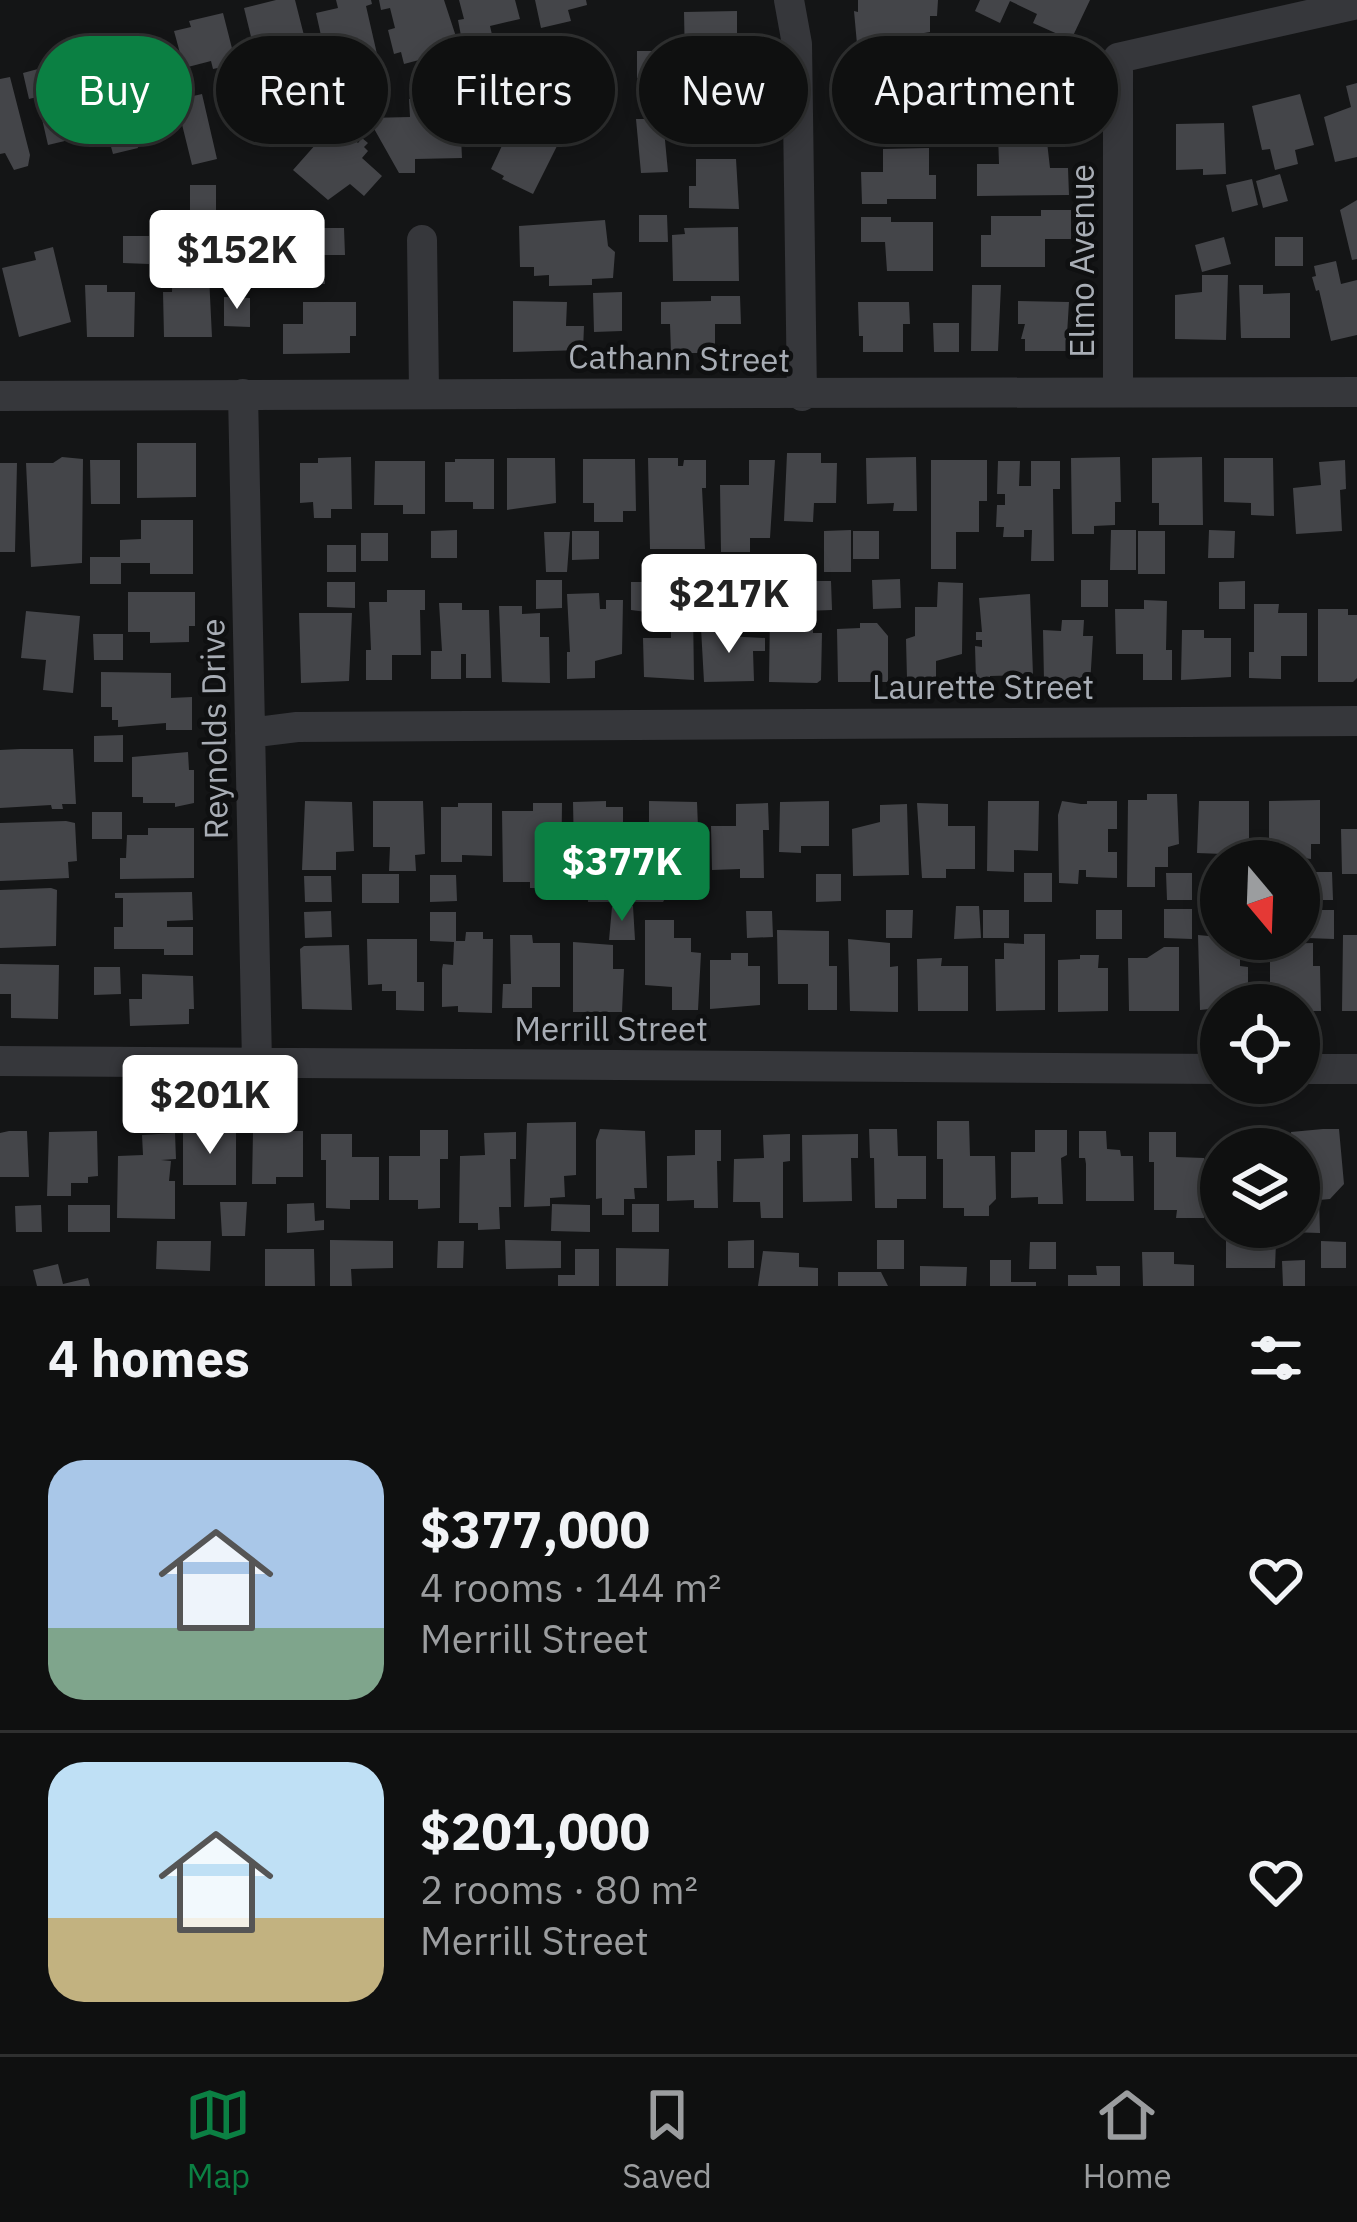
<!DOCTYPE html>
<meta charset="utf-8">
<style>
:root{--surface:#0f1010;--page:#1d1e1e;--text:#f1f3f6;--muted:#9b9d9f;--line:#2f3030;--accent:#0b8043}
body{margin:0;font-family:"IBM Plex Sans",sans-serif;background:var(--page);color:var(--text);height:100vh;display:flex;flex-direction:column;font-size:45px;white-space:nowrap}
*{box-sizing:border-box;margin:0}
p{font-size:39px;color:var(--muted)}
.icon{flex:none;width:66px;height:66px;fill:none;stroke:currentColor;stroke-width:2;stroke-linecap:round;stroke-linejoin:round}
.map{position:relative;height:1286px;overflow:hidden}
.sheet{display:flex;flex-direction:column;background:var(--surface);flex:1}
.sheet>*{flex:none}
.hud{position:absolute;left:36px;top:36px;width:1287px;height:108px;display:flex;gap:24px}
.needle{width:78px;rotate:161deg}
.fabs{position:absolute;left:1200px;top:840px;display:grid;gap:24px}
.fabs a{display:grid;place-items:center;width:120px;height:120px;border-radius:50%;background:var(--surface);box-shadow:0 6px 18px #0003,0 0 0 3px var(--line);font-size:60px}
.price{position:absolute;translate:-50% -102px;padding:0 27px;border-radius:12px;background:#fff;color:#222;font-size:39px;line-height:78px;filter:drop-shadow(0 3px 6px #0008)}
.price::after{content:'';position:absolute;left:50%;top:72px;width:36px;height:27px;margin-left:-18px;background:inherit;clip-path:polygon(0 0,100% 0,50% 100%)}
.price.selected{background:var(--accent);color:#fff}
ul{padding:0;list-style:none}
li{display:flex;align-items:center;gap:36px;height:300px;padding:0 48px}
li+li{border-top:3px solid var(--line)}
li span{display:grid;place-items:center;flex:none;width:336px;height:240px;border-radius:36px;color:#555}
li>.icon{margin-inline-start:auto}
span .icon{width:144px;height:144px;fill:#fffc;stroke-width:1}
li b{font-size:51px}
h2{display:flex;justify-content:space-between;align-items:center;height:144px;padding:0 48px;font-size:51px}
.tag{padding:0 42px;border-radius:54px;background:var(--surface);box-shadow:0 6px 18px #0003,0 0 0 3px var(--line);font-size:42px;line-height:108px}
.tag.selected{background:var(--accent);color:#fff}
.tabs{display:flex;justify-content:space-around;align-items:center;height:168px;border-top:3px solid var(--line);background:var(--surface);font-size:33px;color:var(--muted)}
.tabs a{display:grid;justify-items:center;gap:6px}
.tabs .selected{color:var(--accent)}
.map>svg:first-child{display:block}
</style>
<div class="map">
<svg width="1357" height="1286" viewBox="0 0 1357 1286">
<rect width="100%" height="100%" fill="#141516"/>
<path fill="#444549" d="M276,0H295L310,59L266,71L261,51L255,53L244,8Z
M336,0H371L372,4L366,6L377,54L354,58L353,52L326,58L316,13L338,8Z
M379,0H444L463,58L421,68L419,60L404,64L401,52L394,54L388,30L395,28L390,8L381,10Z
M459,0H515L520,19L490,26L493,39L470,45L462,41L458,20L464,19Z
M535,0H586L587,5L568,10L571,21L541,28Z
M858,0H938L937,16H930V32L924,33V42L857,44L854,11L858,12Z
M980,0H1090L1071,40L1033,23L1037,14L1010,1L1000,23L975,11Z
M737,11V60L685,62L684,12Z
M223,13L236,64L213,69L211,61L184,68L174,31L191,27L189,21Z
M150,36L165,87L142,92L140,85L115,91L104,47Z
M931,36H957V62L930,63Z
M637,51H666V77L637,78Z
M491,65L515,76L503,102L479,91Z
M49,66L55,91L85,83L94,126L81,129V142L75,145L69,140L48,145L37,97L29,99L23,73Z
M986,66H1031V94H1057V121H1025V116H978V93H986Z
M912,69V93H905V120L859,119V70Z
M10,77L30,155L28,166L14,170L5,153L0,154V79Z
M516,77L540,89L529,113L505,102Z
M274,78L281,121L255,127L246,85Z
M685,82L737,83V132H692V105H685Z
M1357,83V157L1335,162L1324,117L1351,107L1346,86Z
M202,94L217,159L192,165L176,100Z
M1300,94L1314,145L1295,150L1298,164L1275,170L1270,149L1262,150L1252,106Z
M428,96H459L462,158L415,159V173H399L368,118L410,117L409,99Z
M332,102L354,123L346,132L358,143L362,138L368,143L364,147L368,151L362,158L382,176L364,196L350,184L328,200L293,170L324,135L331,141L335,136L316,119Z
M960,107V135L932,136V108Z
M515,118L539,129L543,120L565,130L533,194L502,179L504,176L491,169Z
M131,119L138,148L113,154L105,125Z
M636,119H663L668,172L641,173Z
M1224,123L1226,174L1203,175V169L1176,170V124Z
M1046,133L1050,168H1068L1069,195L977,196V164H999L998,134Z
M929,148V175H936V199H887V204H862L861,172H883V149Z
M696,159H736L739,209L689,208V186H696Z
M1280,174L1288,201L1263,208L1256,181Z
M1252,179L1258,205L1232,212L1226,185Z
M190,185H216V230H190Z
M1357,200V259L1352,260L1340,210Z
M1041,210H1071V239H1045V267H981V235H991V216H1041Z
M639,215H667L668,242H639Z
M278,217H318L319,228H344L345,255H324L325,284H255V251H266V233L278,232Z
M861,217H891V222H933V271H887L885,242H861Z
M605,220L608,246L615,252L613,278L592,279V285L549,286V275L534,276V267H520L519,226Z
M738,227L739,281H673L672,235L685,234L684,228Z
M207,235L212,337H164L163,292H172L173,236Z
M123,236H149V264L123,263Z
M1224,237L1231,264L1202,272L1195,245Z
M1275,237H1303V266H1275Z
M53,247L71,322L19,337L2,268L36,260L34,252Z
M1336,261L1341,284L1357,280V335L1331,341L1319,290L1316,291L1312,277L1316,276L1314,266Z
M1202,275H1228L1226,340L1175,339V295L1202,292Z
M85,285H107V292H135L134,337H87Z
M972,285H1001L998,351H971Z
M1239,285H1263V294L1290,293V338H1241Z
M622,292V331L594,332L593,293Z
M711,296H740L741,324H715V353H671L670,324H661V302L711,301Z
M224,297L250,298V327L224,326Z
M513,301L567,302L566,326H584L583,350L513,352Z
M1018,301L1069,302L1066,351H1025V339H1021L1025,324H1018Z
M303,302H356V336H350V353L283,354V324H303Z
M858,302H909L910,324H903V352H863V336H859Z
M933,323H959V352H934Z
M137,443H196V497L137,498Z
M787,453H821V463H837L836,503H814L813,522L784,521Z
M62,457L83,459L82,563L31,567L26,463H53Z
M351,457L352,509H331V518H314L313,502L300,503V463H318V458Z
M916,457L917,511H893L894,503L867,504L866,458Z
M1120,457L1121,502H1115V525L1094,526V534H1072L1071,458Z
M1202,457L1203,525H1159V503H1152V458Z
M507,458H555L556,503L507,510Z
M648,458H678V466H683L684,460H706V488H702L705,549H650Z
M1224,458H1273L1274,516L1251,515V503L1224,502Z
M455,459H494V509H473V502H445V462H455Z
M583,459H635L636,511H623V522H594V503H583Z
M90,460H120V504H91Z
M749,460H775L770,538H750V552H721L720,485H749Z
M931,460H987V501H979V532H956V569H931Z
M1345,460L1346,489L1340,490L1342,531L1296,534L1293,488L1321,485L1319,462Z
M375,461H425V514H403V505H374Z
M998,461H1020L1019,486H1031V461H1060V489H1053L1054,561H1031L1032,530H1024V537H1003L1004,527H996L997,505H1005V494H997Z
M0,463H17L15,552H0Z
M141,520H193V574H150V563H121V584H90V557H120V540L141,539Z
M457,530V558H431V531Z
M851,530V572H824V531Z
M1111,530H1136V570H1110Z
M1209,530L1235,531L1234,558H1208Z
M572,531H599V559L572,560Z
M853,531H879V559H853Z
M1138,531H1165V574H1138Z
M544,532H570L567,572H546Z
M361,533H388V561H361Z
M327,545H356V572H327Z
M900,579L901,608L873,609L872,580Z
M536,580H562V608L536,609Z
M736,580H765L764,608L736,609Z
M1081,580H1108V607H1081Z
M791,581H831L832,610L804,611V604H791Z
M1245,581V609H1219V582Z
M327,582H355V608L327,607Z
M631,582H657V610L654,613L631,610Z
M938,582L963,583L962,654L936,661V678L907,679L906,639L915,636V607H937Z
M387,590H425V610H420L421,655H392V680H366V650H371L369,602H387Z
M128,592H195V626H189V642L150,643V632H128Z
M599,593L600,609H606V600H623L622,654L595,661V678L567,679V652H570L567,594Z
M1030,594L1033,675L990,676V680H976L975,646L982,647V640H976V632H982L979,598Z
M1144,600L1167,601L1166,650H1172V680H1143V654H1116L1115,609H1144Z
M439,603H462V610H489L491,678H466V654H461V679H431V651H442Z
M1254,604H1279L1278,613H1307V656H1281V679L1249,678V652H1254Z
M499,606H522V614L540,613V637H549L550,683L502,682Z
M1318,609H1348V615H1357V678L1353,682H1318Z
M671,610H693L694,680L644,677L643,638H671Z
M770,610H796V627H813V633H822L821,680L817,683L769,682Z
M26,611L80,616L73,693L43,690L46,660L21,658Z
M299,613H352L349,681L301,683Z
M1062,620H1084L1083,636H1093L1090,685L1044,681L1043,630L1061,631Z
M860,623H877L888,636V682H838L837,629L860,628Z
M701,628H725V636L765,638V651H753L754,681L704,682Z
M1182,630H1204V638H1231V677L1181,680Z
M93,634H123V660H94Z
M101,672L171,673V698L192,697V730H166V723L118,727V720H112V707H101Z
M123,735V762H94V736Z
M20,749H73L76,804H62L63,809H52L51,805L0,808V750Z
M188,752L189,770H194V803L175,807V803H143V797H132V757Z
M1147,794H1177L1179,844L1168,847V867H1155V887H1127L1128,800H1147Z
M1320,800V844H1311V859L1269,853V801Z
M305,801L352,802L354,851L336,852V870H302Z
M373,801H423L425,854L415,855L416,871H389L390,847H373Z
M606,801V807H623V845H596V852L574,853L573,802Z
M649,801L697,802L699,853H676V846H649Z
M829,801V846H801V853L779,852L780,802Z
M988,801H1039L1038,851L1014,850V872L987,871Z
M1062,801L1081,804H1087V801H1117V829H1108V852H1117V878L1086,877V870H1079L1078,884L1059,883L1058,815Z
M1199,801H1249V855L1197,853Z
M458,803H492V856L462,855V862H441V807H458Z
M533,803H562L561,888H530V882H503L502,811H533Z
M768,803L769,830H763L764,878H740V869L712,870L711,826H736V804Z
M917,803L948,804V826H975V869H946V878H922Z
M907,804L909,875L853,876L852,829L880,822V805Z
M92,812H122V839H92Z
M66,821L75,823L77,861L68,862L69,878L0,881V823Z
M148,828H194V878L120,879V858H126L127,835H148Z
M1341,829H1357V874H1342Z
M635,872L663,875L666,897L663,902H588L587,881H604L609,873Z
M1307,872H1332L1333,900H1307Z
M1024,873H1052V902H1024Z
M1166,873H1192V900H1167Z
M362,874H399V903H362Z
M816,874H841V901L816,902Z
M430,875H456L457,901L430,902Z
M304,876H331L332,902H305Z
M51,888L57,890L56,946L0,948V890Z
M192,892L193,920L167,921V927H193V955H164V949H114V927H123V898H115V893Z
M633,906L635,940H609L612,907Z
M956,906H979L981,938L954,939Z
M1164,909H1192V939L1164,938Z
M886,910H913L912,938H886Z
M983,910H1009V938H983Z
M1096,910H1122V939H1096Z
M1307,910H1334V939L1307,938Z
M331,911L332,937L305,938L304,912Z
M746,911H772L773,937L747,938Z
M430,912H456V941H465L466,932H483V939H493L492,1013L458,1012V1006L442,1007V969L443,964L453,965L454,942L430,941Z
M645,920H674V938H691V952L701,953L698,1010H672V987L645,985Z
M777,930L829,931V966H837V1010H808V984H778Z
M1024,934H1045V1010L996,1011L995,959H1004V943L1024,944Z
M510,935H532L533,943H560V987H532V1008H502L503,984H511Z
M1198,935L1240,939V966L1248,967V1005L1200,1010Z
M1343,935H1357V1011H1342Z
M367,939H417V982H424V1011L396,1010V991H382V984L368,985Z
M848,939L890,943V967L898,966V1012L850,1011Z
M573,942L613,945V969H624L622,1012H573Z
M1313,943V966H1320L1321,1011H1299V1005H1270V944Z
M349,945L352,1010L302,1009L300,949L304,946Z
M1164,947H1179V1011H1129L1128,958H1147Z
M731,953H748V966H760V1005L710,1009V960H731Z
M1080,955H1099L1098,968H1108V1011L1058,1012V960L1080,959Z
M942,958L941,966H968V1011H918L917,959Z
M0,964L59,965L58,1019L11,1018V994H0Z
M94,967H120L121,994L94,995Z
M142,974L193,976L194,1009H189V1024L130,1026L129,999H142Z
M937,1121H969L970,1156H995L996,1199L989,1206V1216H964V1208H943V1159H937Z
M576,1122V1175L564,1176L565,1197L550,1198V1206L524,1207L527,1123Z
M183,1129H236V1185H183Z
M600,1129L645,1131L647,1188H634L635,1199H624V1215H602V1198L596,1199V1140Z
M869,1129H897L898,1156H926V1199H897V1208H875L874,1158H870Z
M1251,1129H1279V1149H1251Z
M1323,1129H1339L1344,1184L1330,1199L1319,1200L1320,1233L1287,1232V1227H1299V1197L1307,1196V1182H1299V1149H1292L1291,1132Z
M420,1130H448V1159H440V1208L418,1209V1200H389V1156H420Z
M695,1130H721V1161H717L718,1208H694V1200L667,1201V1156L695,1155Z
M1035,1130H1067V1155L1061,1158L1063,1204H1038V1197L1011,1198V1152H1035Z
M9,1131H27L29,1177H0V1133Z
M97,1131L98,1176L88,1177V1183H71V1196H47L49,1132Z
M253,1131H303V1177H276V1184H252Z
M1079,1131H1106L1107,1149L1120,1150L1121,1156H1133L1134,1201H1086V1164L1085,1158H1079Z
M516,1132V1159H510L511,1207H499L500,1229L478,1230V1223H459L460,1156L485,1155L484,1133Z
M1149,1132H1176V1157L1204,1158V1218H1176L1177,1210H1154V1162H1149Z
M175,1133L176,1159L161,1160L171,1161L169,1181H175V1219L117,1218L118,1156L143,1155L142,1135Z
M321,1134H352V1157H379V1200H350V1209L326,1208V1160H321Z
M790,1134V1161L783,1162V1218H761L760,1202H733L734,1159L764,1158L763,1135Z
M858,1134V1158H851L852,1201L803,1202L802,1135Z
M220,1202H247L245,1236H222Z
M314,1203L315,1221L324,1220V1230L287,1233V1204Z
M552,1204L590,1205V1232L551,1231Z
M632,1204H659V1232H632Z
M41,1205L42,1232H16L15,1206Z
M68,1205H110V1232H68Z
M330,1240L393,1241V1268L351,1269L352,1286H330Z
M505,1240L561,1241V1268L506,1269Z
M754,1240V1268H728V1241Z
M877,1240H904V1269H877Z
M157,1241H211L210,1271L156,1269Z
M438,1241H464L463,1268H437Z
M1226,1241L1276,1242L1275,1268H1226Z
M1321,1241L1346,1242V1268H1321Z
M1030,1242H1056V1269H1029Z
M616,1248L669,1249L668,1286H616Z
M265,1249H314L315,1286H265Z
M575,1249H599V1286H558V1275H575Z
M763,1251L799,1253V1267L818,1268V1286H758Z
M1142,1252H1174V1264L1194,1265V1286H1143Z
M990,1260H1011V1282H1036V1286H990Z
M1305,1260V1286H1283L1282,1261Z
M58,1264L63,1284L88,1278L90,1286H37L33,1270Z
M920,1266L967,1267L966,1286H920Z
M1096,1266H1120V1286H1068V1275H1097Z
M838,1272H881L888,1286H838Z"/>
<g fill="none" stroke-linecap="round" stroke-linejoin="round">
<path stroke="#36373b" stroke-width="30" d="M789,0L797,44L802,396
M422,240L424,391
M1118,392V58L1357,4
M243,394L257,1063
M0,396C452,393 905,393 1357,392
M250,733L297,727L1357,721
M0,1061L1221,1069
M1299,1069H1357"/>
</g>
<g text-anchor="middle" stroke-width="9" stroke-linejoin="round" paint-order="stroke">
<g font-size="33" fill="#a8adb5" stroke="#0f1011">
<text transform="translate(1082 261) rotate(-90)" y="12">Elmo Avenue</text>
<text transform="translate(679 358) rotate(1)" y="12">Cathann Street</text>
<text x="983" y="699">Laurette Street</text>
<text transform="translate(214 729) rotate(-91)" y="12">Reynolds Drive</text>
<text x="611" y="1041">Merrill Street</text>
</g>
</g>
</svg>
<div class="fabs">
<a><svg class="needle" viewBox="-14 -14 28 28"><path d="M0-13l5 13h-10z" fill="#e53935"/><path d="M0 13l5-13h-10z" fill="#9b9d9f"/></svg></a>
<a><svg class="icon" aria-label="locate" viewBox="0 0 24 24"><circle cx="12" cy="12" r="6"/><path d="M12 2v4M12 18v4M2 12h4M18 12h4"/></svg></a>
<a><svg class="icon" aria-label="layers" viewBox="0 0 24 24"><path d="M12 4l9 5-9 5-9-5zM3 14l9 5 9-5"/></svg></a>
</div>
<b class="price" style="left:237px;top:312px">$152K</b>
<b class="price" style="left:729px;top:656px">$217K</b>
<b class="price selected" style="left:622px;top:924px">$377K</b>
<b class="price" style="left:210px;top:1157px">$201K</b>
<div class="hud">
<a class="tag selected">Buy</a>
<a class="tag">Rent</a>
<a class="tag">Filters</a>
<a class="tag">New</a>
<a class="tag">Apartment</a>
</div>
</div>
<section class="sheet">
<h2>4 homes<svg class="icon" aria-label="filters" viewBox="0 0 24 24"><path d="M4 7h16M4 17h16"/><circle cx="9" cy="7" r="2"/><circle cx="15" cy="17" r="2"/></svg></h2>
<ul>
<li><span style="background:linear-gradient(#a9c7e8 70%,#7fa58c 0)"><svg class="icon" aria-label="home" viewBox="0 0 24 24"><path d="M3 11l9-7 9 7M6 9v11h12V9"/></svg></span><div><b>$377,000</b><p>4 rooms · 144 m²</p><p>Merrill Street</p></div><svg class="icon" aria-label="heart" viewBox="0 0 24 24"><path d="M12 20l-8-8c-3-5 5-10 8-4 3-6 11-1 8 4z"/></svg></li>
<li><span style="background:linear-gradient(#bfe0f5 65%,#c2b280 0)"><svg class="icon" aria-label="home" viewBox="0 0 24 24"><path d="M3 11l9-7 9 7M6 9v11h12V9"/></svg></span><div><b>$201,000</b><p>2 rooms · 80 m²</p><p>Merrill Street</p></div><svg class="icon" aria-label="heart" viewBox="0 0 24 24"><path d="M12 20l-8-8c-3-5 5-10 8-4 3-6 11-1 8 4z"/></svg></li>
</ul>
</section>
<nav class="tabs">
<a class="selected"><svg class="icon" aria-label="map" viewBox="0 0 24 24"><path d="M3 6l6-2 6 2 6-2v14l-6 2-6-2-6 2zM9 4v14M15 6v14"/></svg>Map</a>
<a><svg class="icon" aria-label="saved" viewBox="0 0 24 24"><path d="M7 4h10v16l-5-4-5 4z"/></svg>Saved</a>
<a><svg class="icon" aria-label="home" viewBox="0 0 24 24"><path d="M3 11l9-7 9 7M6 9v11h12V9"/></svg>Home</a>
</nav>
